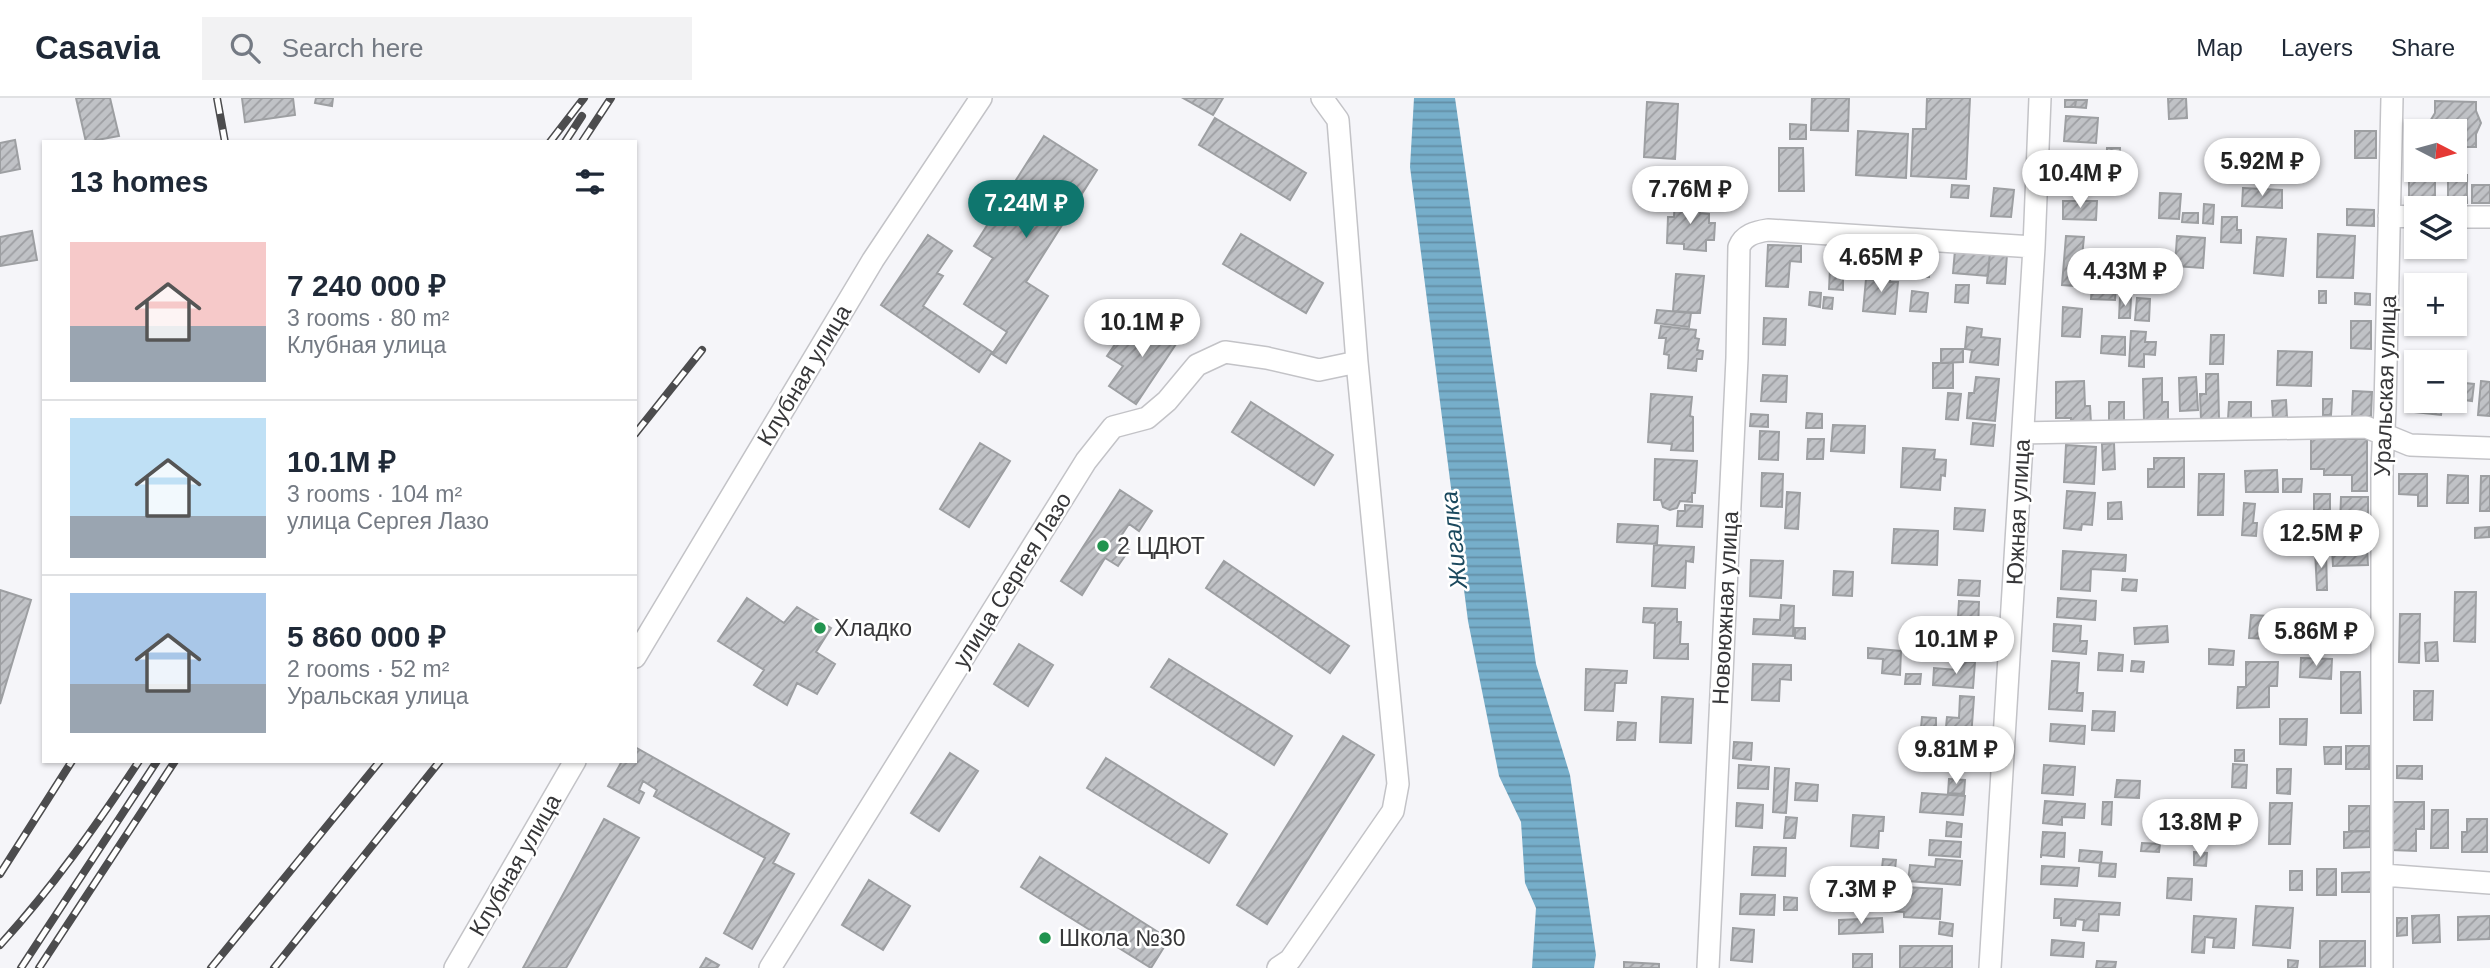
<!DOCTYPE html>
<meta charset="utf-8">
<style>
:root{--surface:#fff;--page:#f2f2f3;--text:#1f2937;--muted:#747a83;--line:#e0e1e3;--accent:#0f766e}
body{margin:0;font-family:Arial,sans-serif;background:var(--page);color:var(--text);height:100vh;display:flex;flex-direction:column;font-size:26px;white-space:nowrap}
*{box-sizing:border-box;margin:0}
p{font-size:23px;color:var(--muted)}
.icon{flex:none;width:38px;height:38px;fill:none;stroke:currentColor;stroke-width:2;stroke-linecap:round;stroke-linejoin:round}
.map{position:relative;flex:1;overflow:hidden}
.details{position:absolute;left:42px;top:42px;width:595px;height:623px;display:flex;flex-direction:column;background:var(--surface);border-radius:0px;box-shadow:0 2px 5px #0004}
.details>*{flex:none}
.needle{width:46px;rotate:96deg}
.buttons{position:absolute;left:2404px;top:21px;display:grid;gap:14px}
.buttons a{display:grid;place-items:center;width:63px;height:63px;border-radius:0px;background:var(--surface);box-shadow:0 2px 5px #0004;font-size:35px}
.price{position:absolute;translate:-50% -60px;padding:0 16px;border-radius:24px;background:#fff;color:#222;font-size:23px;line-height:46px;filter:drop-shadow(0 2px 4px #0008)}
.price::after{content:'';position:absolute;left:50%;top:42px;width:21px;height:16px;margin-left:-10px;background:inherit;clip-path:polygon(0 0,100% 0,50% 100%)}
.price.selected{background:var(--accent);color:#fff}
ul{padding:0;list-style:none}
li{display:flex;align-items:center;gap:21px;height:175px;padding:0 28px}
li+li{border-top:2px solid var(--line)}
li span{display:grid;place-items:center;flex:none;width:196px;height:140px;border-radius:0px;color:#555}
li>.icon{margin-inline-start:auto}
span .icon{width:84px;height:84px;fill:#fffc;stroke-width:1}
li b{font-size:30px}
h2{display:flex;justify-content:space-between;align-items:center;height:84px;padding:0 28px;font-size:30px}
header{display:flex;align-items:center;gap:42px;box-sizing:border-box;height:98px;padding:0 35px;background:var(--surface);border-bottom:2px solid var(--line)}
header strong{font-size:33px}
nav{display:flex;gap:38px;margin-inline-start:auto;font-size:24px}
.search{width:490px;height:63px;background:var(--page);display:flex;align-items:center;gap:18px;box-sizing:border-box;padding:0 24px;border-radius:0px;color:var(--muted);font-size:26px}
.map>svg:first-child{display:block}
</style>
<header>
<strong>Casavia</strong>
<div class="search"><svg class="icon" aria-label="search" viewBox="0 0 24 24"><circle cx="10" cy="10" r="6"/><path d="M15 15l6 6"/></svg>Search here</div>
<nav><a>Map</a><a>Layers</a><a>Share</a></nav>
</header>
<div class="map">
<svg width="2490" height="870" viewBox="0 0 2490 870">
<defs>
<pattern id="water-rules" width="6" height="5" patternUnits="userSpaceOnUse" patternTransform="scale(1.75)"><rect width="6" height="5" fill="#76aeca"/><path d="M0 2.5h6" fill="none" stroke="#628ea5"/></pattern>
<pattern id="building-hatch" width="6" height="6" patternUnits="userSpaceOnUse" patternTransform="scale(1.75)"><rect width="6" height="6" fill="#c0c2c6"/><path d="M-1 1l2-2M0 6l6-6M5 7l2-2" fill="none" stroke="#9d9ea2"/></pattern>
</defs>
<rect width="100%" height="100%" fill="#f5f5f9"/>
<path fill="url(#water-rules)" d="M1414,0H1455L1536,566L1570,677L1596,857L1594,870H1532L1536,810L1525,785L1521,724L1499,678L1468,523L1410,69Z"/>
<path fill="url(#building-hatch)" stroke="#9d9fa2" stroke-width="2" d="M76,0H110L119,38L86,44Z
M242,0H293L295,17L245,24Z
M316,0H333L332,8L315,5Z
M1183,0H1223L1213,17Z
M1812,0H1849L1848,33L1811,32Z
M1927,0H1970L1966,81L1911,78L1913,31H1926Z
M2168,0H2186L2187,20L2169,21Z
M2065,2H2076L2075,9H2065Z
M2076,2H2087L2086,10L2075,9Z
M2435,3L2476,4V13L2481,25L2476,36V49H2455V33H2431L2429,25L2435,15Z
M1647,4L1678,6L1675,61L1644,59Z
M2066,18L2098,20L2096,45L2064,43Z
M1215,20L1306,75L1290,102L1199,47Z
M1790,26L1806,27V41H1790Z
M1858,33L1908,36L1906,80L1856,77Z
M2355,33H2376V60H2355Z
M1044,38L1097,72L1026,184L1048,198L1006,265L992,256L1007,234L964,206L993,160L974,148Z
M15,42L20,71L0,75V45Z
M1779,50H1803L1804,93H1779Z
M2107,50H2120L2119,68H2130L2129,87L2106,86Z
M2217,53H2235L2236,65L2218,66Z
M2408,62H2417V72H2427V75H2408Z
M2448,77H2467V105H2448Z
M2409,78H2435V105H2409Z
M1952,87L1969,88L1968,100L1951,99Z
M2472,87H2490V105H2472Z
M1994,90L2014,92L2011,119L1991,118Z
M2243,90L2282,92V110L2242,108Z
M2160,95L2181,96L2179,121L2159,120Z
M1675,101L1701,102L1700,115L1709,116V125H1715L1714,142H1706V153L1684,151V146L1667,145L1668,119H1674Z
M2063,103H2097L2096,122L2063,121Z
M2204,106L2214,107L2213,126L2203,125Z
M2347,111L2374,112V128L2347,127Z
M2183,115H2198V125L2182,124Z
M2222,119H2237V132H2241V145L2221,144Z
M2414,129H2417V149H2444V158L2414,159Z
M32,133L37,162L0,168V139Z
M1241,136L1323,185L1306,215L1223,166Z
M2318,136L2355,138L2353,180L2317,179Z
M928,137L952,153L937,175L943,178L923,208L992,254L979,274L881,207Z
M2066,138L2084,139L2082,158L2091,159L2088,189L2062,187Z
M2177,138L2205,140L2203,170L2175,168Z
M2257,139L2286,141L2283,178L2254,175Z
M1768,147L1801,148V164L1790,163L1788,189L1766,188Z
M1831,150L1863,151L1862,179L1843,178V192L1829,191Z
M1902,150L1930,151L1929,179L1912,178V171H1901Z
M1867,151L1879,152L1878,171L1866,170Z
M1955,152L1990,154L1988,178L1953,175Z
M1990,154L2007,156L2005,186L1987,185Z
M2151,162L2171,163L2169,187L2149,186Z
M1876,173L1891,174L1890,184H1898L1895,216L1863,213L1866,181L1876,182Z
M1676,176L1704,178L1700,215L1673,213Z
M2425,178L2456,180L2455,187H2424Z
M1956,187H1969L1968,205L1955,204Z
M2092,187L2116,189L2115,202L2091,201Z
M1912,193L1928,195L1926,214L1910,213Z
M2319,193H2326V205H2319Z
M1810,194L1821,195L1820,209L1809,207Z
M2355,195L2370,196V207L2355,206Z
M1824,199L1833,200L1832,211L1823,210Z
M2120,199L2131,200L2130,220H2119Z
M2137,200L2150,201L2149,223L2135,222Z
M2063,209L2082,211L2080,239L2062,238Z
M1657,212L1691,215L1689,229L1655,225Z
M1156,220L1182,237L1136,306L1109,288L1123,268L1107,258L1125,232L1140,242Z
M1764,220L1786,221L1785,247L1763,246Z
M2351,223H2371V251L2351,250Z
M1661,228L1696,232L1695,240L1699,241L1697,252L1703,253L1702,261H1697L1696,273L1668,270L1669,257L1664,256L1666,240H1659Z
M1967,229L1982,231L1981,239L2000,241L1998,267L1970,264L1972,252L1965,251Z
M2131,233L2146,234L2145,244H2156L2155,257L2144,256V269L2129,268Z
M2211,237H2224L2223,266H2210Z
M2102,238L2125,239V257L2101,255Z
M1941,251H1963V264L1941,265Z
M2278,253L2312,254L2311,288L2277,287Z
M1933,265H1953V290H1933Z
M2206,276H2218L2219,321H2201L2200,296H2206Z
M1763,277L1787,278L1786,304L1761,303Z
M1976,279L1999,281L1995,323L1967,320L1969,295H1974Z
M2196,279L2198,312L2180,313L2179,280Z
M2162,280V304H2168V322L2144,323L2143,281Z
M2084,283L2085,308H2090L2091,325L2071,326V320H2056V284Z
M2481,283L2490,284V318L2478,317Z
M2455,284L2474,286L2472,303L2457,301L2456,312L2446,311V303H2455Z
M2417,290V303H2443L2441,317L2415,314Z
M2353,293L2372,294L2371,318H2352Z
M1948,295L1961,296L1958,322L1946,321Z
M1651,296L1692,299L1690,318L1693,319V353L1671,352L1672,346L1648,344Z
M2323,301H2332L2331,317H2323Z
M2286,302L2287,319L2273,320L2272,303Z
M1251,304L1333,357L1314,387L1232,334Z
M2109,304H2124V323L2109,324Z
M2229,304H2251V322L2228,321Z
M1807,315L1822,316V330H1806Z
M1751,316L1768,317V329L1750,328Z
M1973,325L1995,327L1993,348L1971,346Z
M1833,327L1865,328L1864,355L1831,353Z
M1760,333L1779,334L1778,362L1759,361Z
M1808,341H1824L1823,361H1807Z
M2311,341H2367V393H2352V377H2324V371H2311Z
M980,345L1010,363L969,429L940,411Z
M2114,345L2115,371L2103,372L2102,346Z
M2066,347L2096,349L2094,386L2064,384Z
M1903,350L1935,352L1934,361L1946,362L1945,378L1941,377L1940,392L1901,389Z
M2154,360H2184V389H2148V371H2154Z
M1655,361L1697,363L1695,395H1692V404L1680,403L1677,410L1670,412L1663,409L1661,402H1654Z
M2277,372L2278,394H2246L2245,373Z
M1762,375L1783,376L1782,409L1761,408Z
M2199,376H2224L2223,417H2198Z
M2399,376H2427V408H2418V397L2399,396Z
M2448,377L2468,378V405H2447Z
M2481,378H2490V413H2480Z
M2283,381H2302L2301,394H2283Z
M1120,392L1152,413L1139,433L1129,426L1117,444L1129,452L1118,468L1105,460L1082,497L1061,483Z
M2067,393L2095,395L2092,427L2082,426L2081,432L2064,430Z
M1787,394L1800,395L1798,431L1785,430Z
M2314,396H2330V412H2324V423H2314Z
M2341,399H2368V427H2340Z
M2121,404L2122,421H2108V405Z
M2244,405L2255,406L2253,425H2257L2256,438L2242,437Z
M1685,407L1703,408L1702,429L1677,428L1678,413H1685Z
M1955,410L1985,412L1983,433L1954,431Z
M1618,426L1658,428L1657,446L1617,444Z
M2489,429V439L2475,440V430Z
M1894,431L1938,433L1937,467L1892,465Z
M1654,447L1694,449L1693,464L1686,463L1685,490L1652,488Z
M2367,450L2368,467L2333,468L2332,451Z
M2315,452H2326L2327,492H2317Z
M2063,453L2126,457L2125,473L2091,471L2090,493L2061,491Z
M1751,462L1783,463L1781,500L1750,498Z
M1224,463L1349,548L1330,575L1206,490Z
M1834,473L1853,474L1852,498L1833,497Z
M2123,481L2137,482L2136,493L2122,492Z
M1959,482L1980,483L1979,498L1958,497Z
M0,492L31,502L0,606Z
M2455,494H2476L2475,544L2454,543Z
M747,500L784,525L797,509L831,530L816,554L835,566L817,596L797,585L787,607L754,587L764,572L718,543Z
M2058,500L2096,503L2095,522L2057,519Z
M1959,503L1979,504L1977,559L1960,558L1959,562L1913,560L1914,534L1957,536Z
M1781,507L1794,508L1793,538L1753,536L1754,521L1780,522Z
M1644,510L1677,511V524H1681L1680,546H1688V561L1654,560L1655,525L1643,524Z
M2335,513H2352V521L2368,522V544H2335Z
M2400,516H2420L2419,565L2399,564Z
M2251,517L2270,518L2269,541L2249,540Z
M2054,526L2081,528L2080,543H2087L2086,556L2053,553Z
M2167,528L2168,544L2135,546L2134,530Z
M1795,530H1805V541L1795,540Z
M2437,544L2438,563H2426L2425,545Z
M1019,546L1053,567L1028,608L994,586Z
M1868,550L1901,553L1900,577L1882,575L1883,561L1868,560Z
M2209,551L2234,553L2233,567L2209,566Z
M2099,555L2123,557L2122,573L2098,572Z
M2301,560L2332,561L2331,581L2300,579Z
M1169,561L1292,638L1274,667L1151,589Z
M1959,563L1975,564L1973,590L1933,587L1934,570L1958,572Z
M2052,563L2079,565L2077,595H2083L2082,613L2049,611Z
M2132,563L2144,564L2143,574L2131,573Z
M2246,564H2278L2277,588H2269V609L2237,610L2238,589H2246Z
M1753,566L1791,567V582L1780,581L1779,603L1752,602Z
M1586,571L1627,573L1626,585H1615L1613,613L1585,612Z
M2341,574H2360L2361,615H2341Z
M1906,576H1921L1920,586H1905Z
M2414,593H2433L2432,622H2414Z
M1960,598L1974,599L1971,640L1945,639L1947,619L1959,620Z
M1662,599L1693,601L1691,645L1660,644Z
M2093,613L2115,614L2114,633L2092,632Z
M1922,619L1936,620V631L1921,630Z
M2280,621H2307L2306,647L2280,646Z
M1618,624L1636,625L1635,642H1617Z
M2051,626L2085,628L2084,646L2050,643Z
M1343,638L1374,657L1267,826L1237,807Z
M1921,642L1969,646L1967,661L1920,657Z
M1734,644L1752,645L1751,662L1733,660Z
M2346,648H2369V671H2346Z
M635,649L789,736L773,765L794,776L752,851L724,835L765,760L654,698L657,692L643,683L639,692L644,695L639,705L608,688L622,663H635Z
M2324,649H2341V666H2325Z
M2235,652H2244V663H2235Z
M950,655L978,673L939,733L911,715Z
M1106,660L1227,736L1209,765L1087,690Z
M2233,666L2247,667L2246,690L2232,689Z
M1739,667L1769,669L1768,691L1738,690Z
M2044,667L2075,669L2073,697L2042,695Z
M2397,668H2422V681L2397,680Z
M1775,670L1789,671L1786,715L1773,714Z
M2277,671H2291L2290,696L2277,695Z
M1949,681L1965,682L1964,696L1948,695Z
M2117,682L2140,683L2139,700L2115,699Z
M1796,685L1818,687L1817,703L1795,702Z
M1922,695L1965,698L1963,717L1920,714Z
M2045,703L2085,706L2084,720L2062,719V727L2043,725Z
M2221,703H2238L2236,746L2206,745L2207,715H2220Z
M2103,704H2112L2111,727L2102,726Z
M2391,704H2424V731H2416V753L2391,752Z
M1737,705L1763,707L1762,730L1736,728Z
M2270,705H2292L2290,746H2269Z
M2349,708H2370V733H2349Z
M2432,712H2448V750H2431Z
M1853,717L1884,719L1883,733H1879L1878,750L1851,748Z
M1786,719L1797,720L1795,740H1784Z
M604,721L639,740L566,870H523Z
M2467,721H2487V754H2462V734H2467Z
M1947,724L1962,726L1961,739L1946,738Z
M2370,733V749L2344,750V734Z
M2043,734L2065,735L2064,759L2041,757V760Z
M1930,742L1961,744L1960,759L1929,757Z
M2142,745L2160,746L2159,754L2141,753Z
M1754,749L1786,750L1785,778L1752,777Z
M2080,752L2102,754L2101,765L2079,763Z
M2194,754L2207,755L2206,768L2194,767Z
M1040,759L1169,841L1151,870L1021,789Z
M1883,761L1896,762L1895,771L1882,770Z
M1936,761L1962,763L1960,787L1908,783L1910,767L1935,769Z
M2100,765L2116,766L2115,779L2099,778Z
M2042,768L2079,770L2077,788L2041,786Z
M2317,771H2336V797H2317Z
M2290,773H2302V792H2290Z
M2372,774V794H2342V775Z
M1880,778L1898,779L1897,788L1880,786Z
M2168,780L2192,781L2191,802L2167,800Z
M869,782L910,808L883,852L842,827Z
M1904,789L1942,791L1940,821L1904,819V814L1883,813L1885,791L1904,793Z
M1741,796L1775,797L1774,817L1740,816Z
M1784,799L1797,800V812H1784Z
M2055,801L2120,805L2119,817L2099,816L2098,833L2083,832L2084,822L2076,821L2075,828L2061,827V820H2054Z
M2256,808L2293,810L2290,850L2253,847Z
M2439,817L2440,844L2413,845L2412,818Z
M2194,818L2236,821L2234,850L2213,849L2214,840L2205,839L2204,855L2192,854Z
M2490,818V841L2458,842V819Z
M1882,820L1883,834L1839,836V822Z
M2397,820H2407V837L2397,838Z
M1940,824L1953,826L1952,838L1939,836Z
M1733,830L1754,832L1752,864L1731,862Z
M2052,842L2084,845L2083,859L2051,857Z
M2320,843H2365V868L2320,869Z
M1900,848H1952V870H1900Z
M1853,856H1872V870H1853Z
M706,860L719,867L717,870H700Z
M2288,862L2298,863L2297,870H2288Z
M2097,863L2116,864L2115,870H2096Z
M1624,864L1659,866V870H1624Z"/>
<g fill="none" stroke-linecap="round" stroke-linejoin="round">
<defs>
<path id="minor" d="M2389,118L2417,119
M2455,119H2490
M2023,335L2366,329L2410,347L2490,350
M635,559L873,162L981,0
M2383,777L2490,785
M455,870L575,663
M770,870L1086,363L1113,329L1147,320L1167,303L1197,267L1225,254L1267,260L1319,272L1357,264
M1278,870L1290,862L1393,713L1398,686L1357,264L1338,22L1322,0
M1708,870L1737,260L1739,149C1744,137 1755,134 1768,132L2034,149
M1990,870L2034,149L2040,0
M2382,870V370L2385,311L2392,0"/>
</defs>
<use href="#minor" stroke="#c3c3c7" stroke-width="24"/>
<use href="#minor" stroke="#fff" stroke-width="21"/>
<defs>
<path id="rail" d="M217,0L225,44
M550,44L584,0
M565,44L582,18
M582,44L611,0
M635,336L702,252
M0,776L72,663
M0,847C52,790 96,728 139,663
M21,870L157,663
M39,870L175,663
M211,870L380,663
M274,870L440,663"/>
</defs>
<use href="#rail" stroke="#4c4c4e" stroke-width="8"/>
<use href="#rail" stroke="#fff" stroke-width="5" stroke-dasharray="16" stroke-linecap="butt"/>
</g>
<g fill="#21944f" stroke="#fff" stroke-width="2.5">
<circle cx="1103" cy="448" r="7"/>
<circle cx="820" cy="530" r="7"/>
<circle cx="1045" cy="840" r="7"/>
</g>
<g text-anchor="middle" stroke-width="5" stroke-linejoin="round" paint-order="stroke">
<g font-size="23" fill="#373739" stroke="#fff">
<text transform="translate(804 277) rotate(-59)" y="8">Клубная улица</text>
<text transform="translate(2385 288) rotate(-88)" y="8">Уральская улица</text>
<text transform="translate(2018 414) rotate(-87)" y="8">Южная улица</text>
<text transform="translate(1012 482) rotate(-58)" y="8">улица Сергея Лазо</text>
<text transform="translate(1725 510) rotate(-87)" y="8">Новоюжная улица</text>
<text transform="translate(515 767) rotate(-60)" y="8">Клубная улица</text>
</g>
<g font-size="23" fill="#373739" stroke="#fff" text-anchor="start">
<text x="1117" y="456">2 ЦДЮТ</text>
<text x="834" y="538">Хладко</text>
<text x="1059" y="848">Школа №30</text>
</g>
<g font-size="24" font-style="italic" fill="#1b495e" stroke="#fff">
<text transform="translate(1454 442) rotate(-96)" y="8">Жигалка</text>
</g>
</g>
</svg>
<div class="buttons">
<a><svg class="needle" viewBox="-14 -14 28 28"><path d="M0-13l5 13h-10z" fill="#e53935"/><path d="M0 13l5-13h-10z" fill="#747a83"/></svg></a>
<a><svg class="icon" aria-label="layers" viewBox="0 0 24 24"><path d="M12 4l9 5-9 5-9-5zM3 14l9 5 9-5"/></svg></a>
<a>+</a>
<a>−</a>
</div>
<b class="price" style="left:2262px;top:100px">5.92M ₽</b>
<b class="price" style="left:2080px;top:112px">10.4M ₽</b>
<b class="price" style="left:1690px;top:128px">7.76M ₽</b>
<b class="price selected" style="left:1026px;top:142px">7.24M ₽</b>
<b class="price" style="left:1881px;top:196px">4.65M ₽</b>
<b class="price" style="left:2125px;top:210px">4.43M ₽</b>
<b class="price" style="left:1142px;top:261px">10.1M ₽</b>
<b class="price" style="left:2321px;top:472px">12.5M ₽</b>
<b class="price" style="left:2316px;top:570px">5.86M ₽</b>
<b class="price" style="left:1956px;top:578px">10.1M ₽</b>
<b class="price" style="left:1956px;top:688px">9.81M ₽</b>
<b class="price" style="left:2200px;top:761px">13.8M ₽</b>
<b class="price" style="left:1861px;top:828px">7.3M ₽</b>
<section class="details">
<h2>13 homes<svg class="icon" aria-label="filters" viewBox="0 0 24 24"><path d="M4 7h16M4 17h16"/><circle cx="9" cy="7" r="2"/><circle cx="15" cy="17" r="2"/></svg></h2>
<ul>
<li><span style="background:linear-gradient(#f6c9c9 60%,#9aa5b1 0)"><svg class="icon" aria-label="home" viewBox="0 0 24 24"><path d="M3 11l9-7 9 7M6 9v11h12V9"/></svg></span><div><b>7 240 000 ₽</b><p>3 rooms · 80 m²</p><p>Клубная улица</p></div></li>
<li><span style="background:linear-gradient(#bfe0f5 70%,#9aa5b1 0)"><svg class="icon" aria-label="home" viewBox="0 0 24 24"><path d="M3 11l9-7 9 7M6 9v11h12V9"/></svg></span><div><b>10.1M ₽</b><p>3 rooms · 104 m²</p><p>улица Сергея Лазо</p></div></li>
<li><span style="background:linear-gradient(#a9c7e8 65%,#9aa5b1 0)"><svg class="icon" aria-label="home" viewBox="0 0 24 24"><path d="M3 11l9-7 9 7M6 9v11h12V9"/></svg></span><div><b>5 860 000 ₽</b><p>2 rooms · 52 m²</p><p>Уральская улица</p></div></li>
</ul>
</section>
</div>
